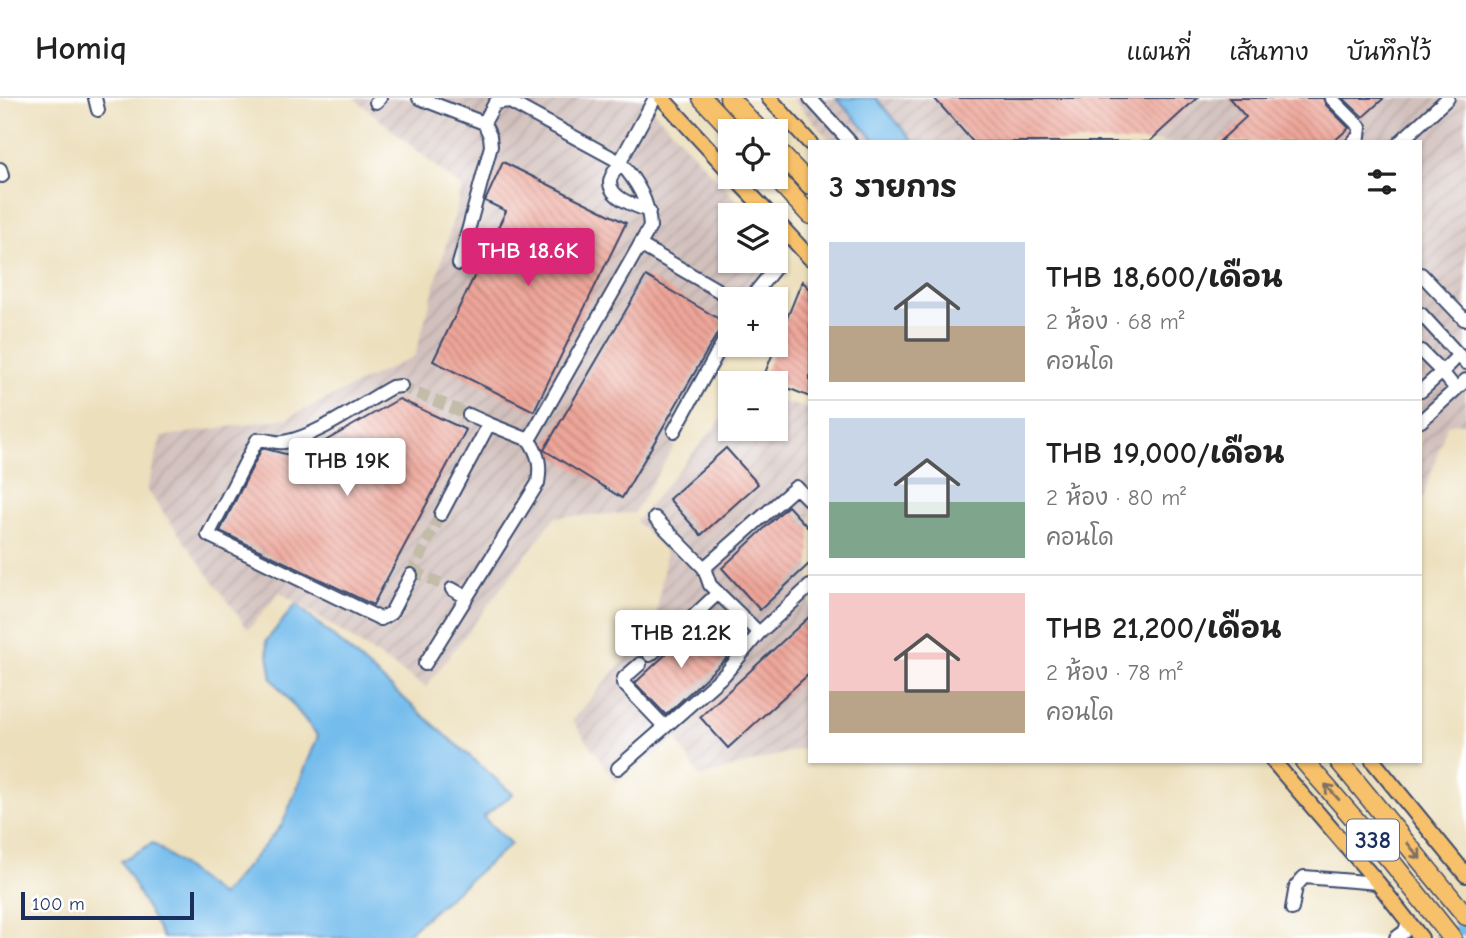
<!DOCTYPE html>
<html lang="th">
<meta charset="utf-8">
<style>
:root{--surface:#fff;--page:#f6f6f6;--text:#222;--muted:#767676;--line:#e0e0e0;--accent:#db2777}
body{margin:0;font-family:"Comic Neue","Playpen Sans Thai",sans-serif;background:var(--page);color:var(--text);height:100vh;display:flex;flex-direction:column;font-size:26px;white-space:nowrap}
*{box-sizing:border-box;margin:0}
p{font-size:23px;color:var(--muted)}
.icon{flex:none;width:38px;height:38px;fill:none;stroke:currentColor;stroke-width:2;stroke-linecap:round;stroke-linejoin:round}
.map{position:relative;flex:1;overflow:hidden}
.drawer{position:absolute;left:808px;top:42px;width:614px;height:623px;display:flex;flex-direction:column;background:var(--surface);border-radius:0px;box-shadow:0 2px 5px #0004}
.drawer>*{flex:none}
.fabs{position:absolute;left:718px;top:21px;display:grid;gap:14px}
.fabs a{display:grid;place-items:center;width:70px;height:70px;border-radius:0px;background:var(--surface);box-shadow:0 2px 5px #0004;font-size:35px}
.scale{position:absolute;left:21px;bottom:18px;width:173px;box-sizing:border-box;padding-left:7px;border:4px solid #1b2f5e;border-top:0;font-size:19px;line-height:24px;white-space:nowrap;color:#1b2f5e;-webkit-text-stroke:5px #fff;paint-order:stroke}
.price{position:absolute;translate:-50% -60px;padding:0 16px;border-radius:7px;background:#fff;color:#222;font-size:23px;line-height:46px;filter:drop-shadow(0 2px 4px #0008)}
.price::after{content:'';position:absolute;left:50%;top:42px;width:21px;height:16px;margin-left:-10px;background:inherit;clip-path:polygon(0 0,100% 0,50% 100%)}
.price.current{background:var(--accent);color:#fff}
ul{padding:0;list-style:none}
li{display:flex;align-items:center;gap:21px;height:175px;padding:0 21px}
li+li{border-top:2px solid var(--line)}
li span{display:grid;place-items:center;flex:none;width:196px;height:140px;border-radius:0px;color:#555}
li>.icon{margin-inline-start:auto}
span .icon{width:84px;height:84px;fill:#fffc;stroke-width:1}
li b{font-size:30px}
h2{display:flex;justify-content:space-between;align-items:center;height:84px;padding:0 21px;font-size:30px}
header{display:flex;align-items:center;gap:42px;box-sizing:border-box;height:98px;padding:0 35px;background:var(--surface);border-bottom:2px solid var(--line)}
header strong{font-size:33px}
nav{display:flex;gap:38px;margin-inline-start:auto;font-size:24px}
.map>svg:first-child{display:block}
</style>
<header>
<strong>Homiq</strong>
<nav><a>แผนที่</a><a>เส้นทาง</a><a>บันทึกไว้</a></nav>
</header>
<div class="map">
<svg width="1466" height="840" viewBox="0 0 1466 840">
<defs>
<pattern id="industrial-furrows" width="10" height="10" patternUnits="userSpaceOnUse" patternTransform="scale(1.75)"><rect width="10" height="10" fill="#d1c0bc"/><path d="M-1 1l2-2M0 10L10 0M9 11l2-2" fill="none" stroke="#b3a5a4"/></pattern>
<pattern id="building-back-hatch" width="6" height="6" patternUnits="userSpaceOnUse" patternTransform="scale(1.75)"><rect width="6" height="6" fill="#efa699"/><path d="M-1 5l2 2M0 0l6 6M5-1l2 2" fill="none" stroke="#c18880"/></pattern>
</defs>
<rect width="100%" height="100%" fill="#fff"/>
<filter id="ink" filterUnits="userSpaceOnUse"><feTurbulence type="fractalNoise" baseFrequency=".0143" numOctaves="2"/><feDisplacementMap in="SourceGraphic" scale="14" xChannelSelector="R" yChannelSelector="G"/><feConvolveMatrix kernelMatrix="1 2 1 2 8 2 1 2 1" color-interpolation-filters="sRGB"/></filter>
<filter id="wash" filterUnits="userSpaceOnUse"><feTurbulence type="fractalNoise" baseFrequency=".00686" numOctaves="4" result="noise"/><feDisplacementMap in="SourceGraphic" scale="28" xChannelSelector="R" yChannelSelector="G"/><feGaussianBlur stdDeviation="1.57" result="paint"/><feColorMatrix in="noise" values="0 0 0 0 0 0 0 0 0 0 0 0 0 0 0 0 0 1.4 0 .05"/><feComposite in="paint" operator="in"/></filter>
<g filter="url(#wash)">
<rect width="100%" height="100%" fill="#ecdfbc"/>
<path fill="url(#industrial-furrows)" d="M354,0H642L750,117H730V163H775V145L788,159L763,201H730V247H735L634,415L555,419L426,589L280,494L248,531L147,392L161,339L287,320L415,258L462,90Z
M792,0H1466V324L1447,327L1421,405V44H832Z
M775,302L810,311V648L700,679L676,641L616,684L572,622L655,527L666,454L636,423L730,310V331H775Z"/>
<path fill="#73bcec" stroke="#4776a5" stroke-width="2" d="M836,0H876L914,44H877Z
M296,506L513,696L483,719L511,746L402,840H163L121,763L153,745L221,798L282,727L318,638L272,581L266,543Z"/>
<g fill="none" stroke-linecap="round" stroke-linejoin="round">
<path stroke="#73bcec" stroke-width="12" d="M1441,840L1466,830"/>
</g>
<g id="blocks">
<path fill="url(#building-back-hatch)" d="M934,0H1197L1149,44H973Z
M1229,0H1323L1326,7L1349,30L1333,44H1219L1246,19Z
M1343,0H1384L1363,19Z
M503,64L626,125L534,313L433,263L506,113L485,103Z
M646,178L724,224L622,400L544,352Z
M802,183L810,191V299L763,280Z
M399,301L466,332L373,507L220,433L262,350L297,359Z
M726,350L758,386L701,437L669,401Z
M788,408L810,432V465L760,512L722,470Z
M810,518V575L728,650L700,619Z
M696,528L727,560L666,617L635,585Z"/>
</g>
</g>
<g filter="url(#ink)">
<use href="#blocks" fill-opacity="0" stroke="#3a496c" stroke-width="2"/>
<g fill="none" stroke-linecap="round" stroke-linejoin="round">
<path stroke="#c2bca9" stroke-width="12" stroke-dasharray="12 6" stroke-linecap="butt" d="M401,288L469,317
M413,473L452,491
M411,477L441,416"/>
<defs>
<path id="minor" d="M95,0L98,12
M419,0L484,25L495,5L508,3L620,64C617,70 610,78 610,84C610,101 637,108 649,113
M810,0L850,44
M1332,1L1360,29L1359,38L1353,44
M376,4L380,0
M1400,44L1448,0
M0,71L2,78
M640,147L733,201
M459,166L491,48L490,38L484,25
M1421,176L1464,221L1466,220
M750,201L775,170
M1421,216L1466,265
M1421,253L1442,274L1421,293
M401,288L392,289C361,306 318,338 284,344C274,346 267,340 257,342L208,437L381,521L391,515L411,477
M1456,291L1442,274L1459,257
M469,317L489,326
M1421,323L1466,282
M674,333L730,232
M441,416L489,326L529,342L650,129C649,103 637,84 620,64L655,0
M655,420L704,470
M452,491L466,499
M682,529L718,495
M759,535L710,487L704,470L796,389L810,403
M650,557L672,538
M425,566L538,385C541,367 539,357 529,342
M665,629L725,576L759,535L810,488
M618,670L665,629L623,585L624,580L640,566
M1292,811L1296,788L1304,779L1378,785
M1396,840L1404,834L1409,825"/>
<path id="major" d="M662,0L730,74
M769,0L810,45
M734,79L770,117
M775,122L810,160
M1273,663L1378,785L1421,840
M1373,663L1466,777"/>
<path id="highway" d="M702,0L733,33
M729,0L760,33
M775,50L810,87
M775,79L810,117
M1304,663L1391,763L1452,840
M1339,663L1466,818"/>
</defs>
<use href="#minor" stroke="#3a496c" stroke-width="16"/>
<use href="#major" stroke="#3a496c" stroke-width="18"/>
<use href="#highway" stroke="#3a496c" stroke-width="21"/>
<use href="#minor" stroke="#fff" stroke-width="12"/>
<use href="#major" stroke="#f7c06b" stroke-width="14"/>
<use href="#highway" stroke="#f7c06b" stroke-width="18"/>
</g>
<defs><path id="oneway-shaft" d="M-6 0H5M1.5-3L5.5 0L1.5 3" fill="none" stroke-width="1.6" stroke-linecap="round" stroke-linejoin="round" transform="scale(1.75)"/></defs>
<g stroke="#7e7064">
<use href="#oneway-shaft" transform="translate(1332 694) rotate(-132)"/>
<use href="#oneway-shaft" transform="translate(1414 753) rotate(51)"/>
</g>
</g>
<g text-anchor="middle" stroke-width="5" stroke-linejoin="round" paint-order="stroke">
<rect fill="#fff" stroke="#5f6d8e" stroke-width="2" x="1347" y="721.5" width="52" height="41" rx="5"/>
<g font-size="24" font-weight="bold" fill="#1b2f5e">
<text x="1373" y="750">338</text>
</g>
</g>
</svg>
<div class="fabs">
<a><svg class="icon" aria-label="locate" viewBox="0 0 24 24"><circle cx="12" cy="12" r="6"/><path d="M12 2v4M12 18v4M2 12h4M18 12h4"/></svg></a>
<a><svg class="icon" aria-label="layers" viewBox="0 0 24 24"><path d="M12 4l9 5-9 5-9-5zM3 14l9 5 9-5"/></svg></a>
<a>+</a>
<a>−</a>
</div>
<div class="scale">100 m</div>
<b class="price current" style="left:528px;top:190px">THB 18.6K</b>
<b class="price" style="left:347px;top:400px">THB 19K</b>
<b class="price" style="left:681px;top:572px">THB 21.2K</b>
<section class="drawer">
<h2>3 รายการ<svg class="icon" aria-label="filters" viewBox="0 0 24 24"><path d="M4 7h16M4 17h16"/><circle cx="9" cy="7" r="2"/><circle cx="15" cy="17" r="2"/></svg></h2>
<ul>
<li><span style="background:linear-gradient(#c9d6e8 60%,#b9a48a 0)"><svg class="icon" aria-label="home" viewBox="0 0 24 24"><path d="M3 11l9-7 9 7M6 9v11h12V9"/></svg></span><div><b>THB 18,600/เดือน</b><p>2 ห้อง · 68 m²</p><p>คอนโด</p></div></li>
<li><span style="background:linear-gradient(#c9d6e8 60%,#7fa58c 0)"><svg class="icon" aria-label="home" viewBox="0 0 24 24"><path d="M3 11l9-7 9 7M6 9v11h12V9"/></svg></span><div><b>THB 19,000/เดือน</b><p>2 ห้อง · 80 m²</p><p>คอนโด</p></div></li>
<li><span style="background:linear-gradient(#f6c9c9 70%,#b9a48a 0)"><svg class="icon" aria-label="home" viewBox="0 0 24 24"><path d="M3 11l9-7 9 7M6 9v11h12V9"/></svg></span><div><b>THB 21,200/เดือน</b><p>2 ห้อง · 78 m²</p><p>คอนโด</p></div></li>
</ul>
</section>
</div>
